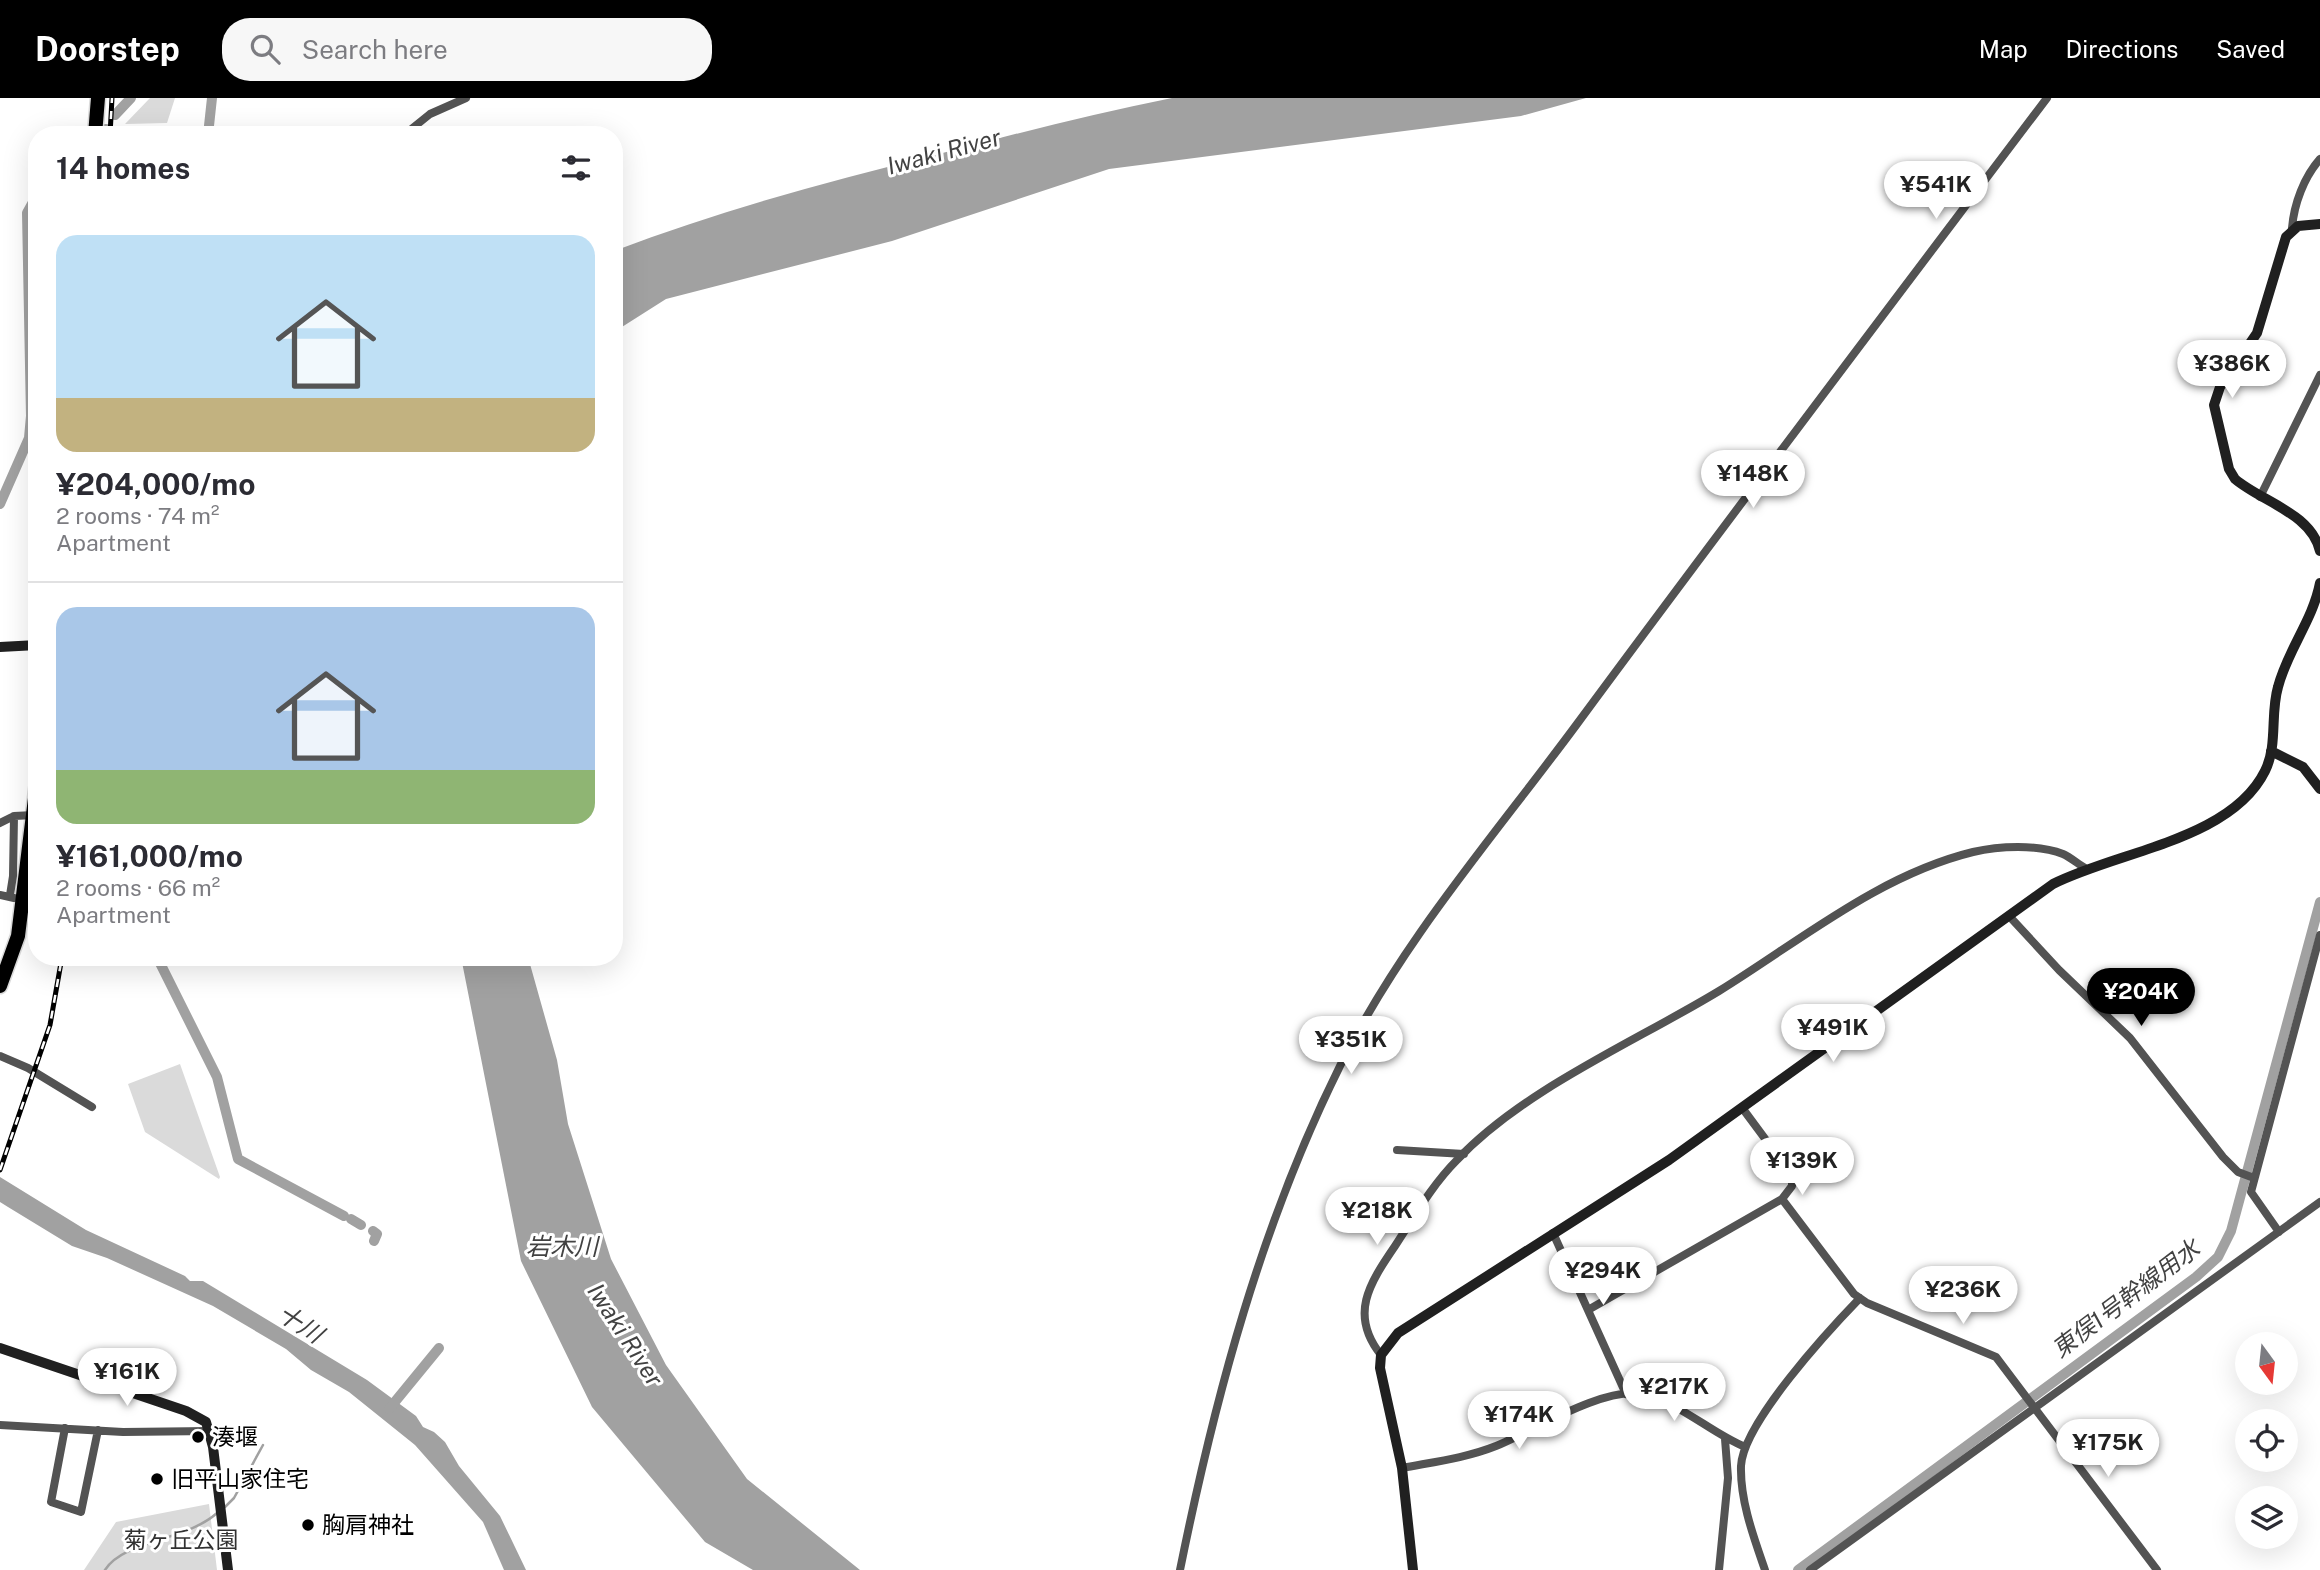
<!DOCTYPE html>
<meta charset="utf-8">
<style>
:root{--surface:#fff;--page:#f7f7f7;--text:#2b2b33;--muted:#7c7c81;--line:#e1e1e2;--accent:#000}
body{margin:0;font-family:"Public Sans","Noto Sans JP",sans-serif;background:var(--page);color:var(--text);height:100vh;display:flex;flex-direction:column;font-size:26px;white-space:nowrap}
*{box-sizing:border-box;margin:0}
p{font-size:23px;color:var(--muted)}
.icon{flex:none;width:38px;height:38px;fill:none;stroke:currentColor;stroke-width:2;stroke-linecap:round;stroke-linejoin:round}
.map{position:relative;flex:1;overflow:hidden}
.drawer{position:absolute;left:28px;top:28px;width:595px;height:840px;display:flex;flex-direction:column;background:var(--surface);border-radius:28px;box-shadow:0 7px 28px #0002}
.drawer>*{flex:none}
.needle{width:46px;rotate:165deg}
.buttons{position:absolute;left:2235px;top:1234px;display:grid;gap:14px}
.buttons a{display:grid;place-items:center;width:63px;height:63px;border-radius:50%;background:var(--surface);box-shadow:0 7px 28px #0002;font-size:35px}
.price{position:absolute;translate:-50% -60px;padding:0 16px;border-radius:24px;background:#fff;color:#222;font-size:23px;line-height:46px;filter:drop-shadow(0 2px 4px #0008)}
.price::after{content:'';position:absolute;left:50%;top:42px;width:21px;height:16px;margin-left:-10px;background:inherit;clip-path:polygon(0 0,100% 0,50% 100%)}
.price.active{background:var(--accent);color:#fff}
ul{padding:0;list-style:none}
li{display:grid;align-content:center;gap:14px;height:371px;padding:0 28px}
li+li{border-top:2px solid var(--line)}
li span{display:grid;place-items:center;height:217px;border-radius:21px;color:#555}
li>.icon{margin-inline-start:auto}
span .icon{width:126px;height:126px;fill:#fffc;stroke-width:1}
li b{font-size:30px}
h2{display:flex;justify-content:space-between;align-items:center;height:84px;padding:0 28px;font-size:30px}
header{display:flex;align-items:center;gap:42px;box-sizing:border-box;height:98px;padding:0 35px;background:var(--accent);color:#fff}
header strong{font-size:33px}
nav{display:flex;gap:38px;margin-inline-start:auto;font-size:24px}
.search{width:490px;height:63px;background:var(--page);display:flex;align-items:center;gap:18px;box-sizing:border-box;padding:0 24px;border-radius:28px;color:var(--muted);font-size:26px}
.map>svg:first-child{display:block}
</style>
<header>
<strong>Doorstep</strong>
<div class="search"><svg class="icon" aria-label="search" viewBox="0 0 24 24"><circle cx="10" cy="10" r="6"/><path d="M15 15l6 6"/></svg>Search here</div>
<nav><a>Map</a><a>Directions</a><a>Saved</a></nav>
</header>
<div class="map">
<svg width="2320" height="1472" viewBox="0 0 2320 1472">
<rect width="100%" height="100%" fill="#fff"/>
<path fill="#dadada" d="M150,0H175L167,25L125,26Z
M180,966L220,1079L219,1081L145,1034L128,986Z
M209,1406L217,1472H84L116,1424Z"/>
<path fill="#a1a1a1" d="M1172,0H1586L1521,18L1109,71L892,143L666,201L614,234V153C719,113 826,84 935,57C1014,36 1092,16 1172,0Z
M461,859H528L557,962L568,1026L611,1161L666,1267L747,1381L860,1472H753L705,1444L592,1309L521,1163Z
M0,1079L86,1132L185,1178L190,1183H203L367,1282L416,1318L423,1329L434,1334L445,1344L459,1368L500,1418L526,1472H504L483,1424L415,1347L349,1294L311,1272L286,1251L213,1208L107,1160L72,1148L8,1109L0,1104Z"/>
<g fill="none" stroke-linecap="round" stroke-linejoin="round">
<path stroke="#a1a1a1" stroke-width="2.5" d="M225,1409L234,1400L263,1347
M105,1472C124,1442 186,1443 217,1415"/>
<path stroke="#a1a1a1" stroke-width="10" d="M115,17L131,0
M105,31H106
M77,37L85,33
M208,37L212,0
M0,406L29,340L31,318L27,115L37,97
M157,859L217,979L238,1061L344,1118
M351,1121L361,1127
M373,1133L377,1136L374,1143
M389,1311L439,1250
M1798,1472L2196,1179L2218,1159L2231,1133L2320,804"/>
<defs>
<path id="highway" d="M95,37L98,0
M0,888L18,838L37,684"/>
</defs>
<use href="#highway" stroke="#dbdbdb" stroke-width="17"/>
<path stroke="#535353" stroke-width="8" d="M404,37L430,16L466,0
M2292,130C2294,106 2304,79 2320,61
M2260,399L2320,277
M0,725L14,718L34,717
M0,797L14,800
M10,797L13,778L14,718
M2010,819L2059,872L2130,940L2223,1059L2238,1074L2254,1080
M0,958L28,970L92,1009
M1743,1011L1792,1077V1088L1782,1101L1854,1196L1867,1205L1996,1259L2157,1472
M1397,1052L1464,1056
M2279,1134L2251,1094L2320,837
M1553,1135L1626,1296
M1588,1212L1782,1101
M1381,1257C1349,1217 1369,1186 1395,1148C1414,1119 1432,1087 1457,1062C1524,991 1635,944 1719,893C1800,843 1879,777 1973,754C1998,748 2038,746 2063,756C2070,759 2078,766 2085,770
M0,1327L123,1334L210,1333
M65,1330L51,1404L81,1414L98,1332
M1402,1370C1433,1364 1466,1360 1496,1348C1533,1333 1602,1289 1641,1296C1680,1304 1709,1334 1745,1349
M1180,1472C1215,1299 1261,1127 1340,968C1401,844 1495,737 1577,626C1732,416 1890,208 2047,0
M1719,1472L1728,1380L1725,1341
M1765,1472C1754,1440 1740,1403 1741,1368C1743,1325 1829,1232 1860,1200
M1810,1472L2320,1104"/>
<path stroke="#202020" stroke-width="10" d="M2320,126L2298,128L2286,139L2257,235L2220,289L2214,307L2229,371L2235,381C2262,404 2311,415 2320,453
M0,549L37,547
M2271,653L2303,669L2320,691
M0,1250L186,1313L206,1324L213,1349L228,1472
M1413,1472L1402,1370L1380,1270L1381,1257L1398,1235L1669,1062L2053,786C2118,753 2231,742 2265,673C2278,647 2270,616 2278,589C2287,553 2313,522 2320,485"/>
<use href="#highway" stroke="#000" stroke-width="14"/>
<defs>
<path id="rail" d="M110,37L112,0
M0,1072L50,927L62,859"/>
</defs>
<use href="#rail" stroke="#000" stroke-width="5"/>
<use href="#rail" stroke="#fff" stroke-width="2.5" stroke-dasharray="8" stroke-linecap="butt"/>
</g>
<g fill="#000" stroke="#fff" stroke-width="2.5">
<circle cx="198" cy="1339" r="7"/>
<circle cx="157" cy="1381" r="7"/>
<circle cx="308" cy="1427" r="7"/>
</g>
<g text-anchor="middle" stroke-width="6" stroke-linejoin="round" paint-order="stroke">
<g font-size="23" fill="#000" stroke="#fff" text-anchor="start">
<text x="212" y="1347">湊堰</text>
<text x="171" y="1389">旧平山家住宅</text>
<text x="322" y="1435">胸肩神社</text>
</g>
<g font-size="23" fill="#313131" stroke="#fff">
<text x="181" y="1450">菊ヶ丘公園</text>
</g>
<g font-size="24" font-style="italic" fill="#424242" stroke="#fff">
<text transform="translate(944 54) rotate(-15)" y="8">Iwaki River</text>
<text x="562" y="1157">岩木川</text>
<text transform="translate(2126 1201) rotate(-37)" y="8">東俣1号幹線用水</text>
<text transform="translate(300 1226) rotate(33)" y="8">十川</text>
<text transform="translate(625 1237) rotate(57)" y="8">Iwaki River</text>
</g>
</g>
</svg>
<div class="buttons">
<a><svg class="needle" viewBox="-14 -14 28 28"><path d="M0-13l5 13h-10z" fill="#e53935"/><path d="M0 13l5-13h-10z" fill="#7c7c81"/></svg></a>
<a><svg class="icon" aria-label="locate" viewBox="0 0 24 24"><circle cx="12" cy="12" r="6"/><path d="M12 2v4M12 18v4M2 12h4M18 12h4"/></svg></a>
<a><svg class="icon" aria-label="layers" viewBox="0 0 24 24"><path d="M12 4l9 5-9 5-9-5zM3 14l9 5 9-5"/></svg></a>
</div>
<b class="price" style="left:1936px;top:123px">¥541K</b>
<b class="price" style="left:2232px;top:302px">¥386K</b>
<b class="price" style="left:1753px;top:412px">¥148K</b>
<b class="price active" style="left:2141px;top:930px">¥204K</b>
<b class="price" style="left:1833px;top:966px">¥491K</b>
<b class="price" style="left:1351px;top:978px">¥351K</b>
<b class="price" style="left:1802px;top:1099px">¥139K</b>
<b class="price" style="left:1377px;top:1149px">¥218K</b>
<b class="price" style="left:1603px;top:1209px">¥294K</b>
<b class="price" style="left:1963px;top:1228px">¥236K</b>
<b class="price" style="left:127px;top:1310px">¥161K</b>
<b class="price" style="left:1674px;top:1325px">¥217K</b>
<b class="price" style="left:1519px;top:1353px">¥174K</b>
<b class="price" style="left:2108px;top:1381px">¥175K</b>
<section class="drawer">
<h2>14 homes<svg class="icon" aria-label="filters" viewBox="0 0 24 24"><path d="M4 7h16M4 17h16"/><circle cx="9" cy="7" r="2"/><circle cx="15" cy="17" r="2"/></svg></h2>
<ul>
<li><span style="background:linear-gradient(#bfe0f5 75%,#c2b280 0)"><svg class="icon" aria-label="home" viewBox="0 0 24 24"><path d="M3 11l9-7 9 7M6 9v11h12V9"/></svg></span><div><b>¥204,000/mo</b><p>2 rooms · 74 m²</p><p>Apartment</p></div></li>
<li><span style="background:linear-gradient(#a9c7e8 75%,#8fb573 0)"><svg class="icon" aria-label="home" viewBox="0 0 24 24"><path d="M3 11l9-7 9 7M6 9v11h12V9"/></svg></span><div><b>¥161,000/mo</b><p>2 rooms · 66 m²</p><p>Apartment</p></div></li>
</ul>
</section>
</div>
